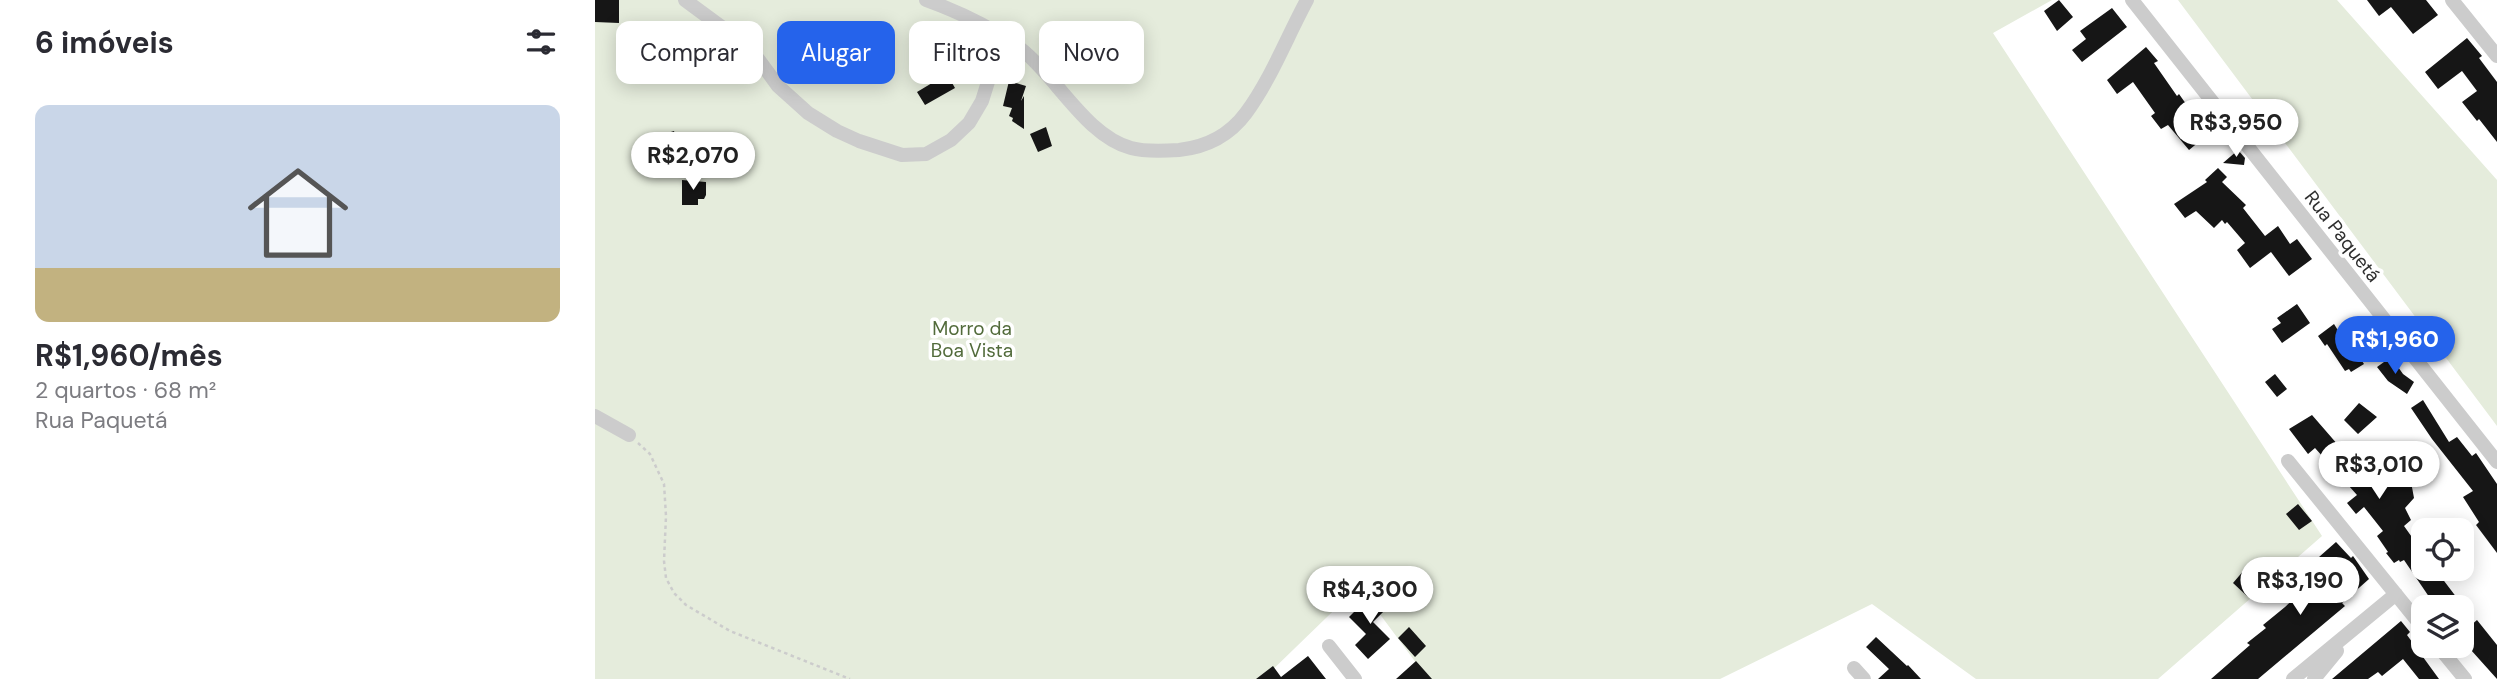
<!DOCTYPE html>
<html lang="pt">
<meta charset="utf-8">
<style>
:root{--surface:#fff;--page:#f2f2f3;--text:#2b2b33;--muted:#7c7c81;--line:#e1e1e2;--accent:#2563eb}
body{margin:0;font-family:"DM Sans",sans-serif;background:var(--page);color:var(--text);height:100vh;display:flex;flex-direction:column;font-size:26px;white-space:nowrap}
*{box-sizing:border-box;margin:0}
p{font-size:23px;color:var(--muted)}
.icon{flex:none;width:38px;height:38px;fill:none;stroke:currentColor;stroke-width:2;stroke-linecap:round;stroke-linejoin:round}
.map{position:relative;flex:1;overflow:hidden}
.panel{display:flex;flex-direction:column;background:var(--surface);width:595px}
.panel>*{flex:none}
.top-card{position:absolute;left:21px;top:21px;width:665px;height:63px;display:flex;gap:14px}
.controls{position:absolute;left:1816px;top:518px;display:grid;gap:14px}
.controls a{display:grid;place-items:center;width:63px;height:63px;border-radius:14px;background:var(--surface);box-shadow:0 4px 18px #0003;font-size:35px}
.price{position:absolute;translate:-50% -60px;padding:0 16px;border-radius:24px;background:#fff;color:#222;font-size:23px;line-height:46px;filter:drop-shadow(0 2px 4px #0008)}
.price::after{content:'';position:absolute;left:50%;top:42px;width:21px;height:16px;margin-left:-10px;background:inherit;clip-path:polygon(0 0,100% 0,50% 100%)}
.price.active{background:var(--accent);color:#fff}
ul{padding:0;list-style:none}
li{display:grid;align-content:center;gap:14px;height:371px;padding:0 35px}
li+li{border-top:2px solid var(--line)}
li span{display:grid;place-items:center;height:217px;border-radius:14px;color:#555}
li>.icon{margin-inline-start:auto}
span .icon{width:126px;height:126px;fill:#fffc;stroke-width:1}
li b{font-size:30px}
h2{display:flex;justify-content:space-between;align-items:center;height:84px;padding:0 35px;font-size:30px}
.tag{padding:0 24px;border-radius:14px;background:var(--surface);box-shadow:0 4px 18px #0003;font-size:24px;line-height:63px}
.tag.active{background:var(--accent);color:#fff}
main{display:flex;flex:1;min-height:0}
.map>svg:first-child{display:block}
</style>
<main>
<section class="panel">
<h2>6 imóveis<svg class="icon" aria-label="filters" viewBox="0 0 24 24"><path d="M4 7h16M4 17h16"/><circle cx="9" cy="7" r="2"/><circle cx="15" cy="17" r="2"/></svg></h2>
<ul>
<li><span style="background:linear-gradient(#c9d6e8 75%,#c2b280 0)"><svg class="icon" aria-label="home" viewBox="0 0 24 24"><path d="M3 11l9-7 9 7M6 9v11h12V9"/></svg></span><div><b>R$1,960/mês</b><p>2 quartos · 68 m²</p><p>Rua Paquetá</p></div></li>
</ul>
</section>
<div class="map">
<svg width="1902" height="679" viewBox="0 0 1902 679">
<rect width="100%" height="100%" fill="#fff"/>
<path fill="#e5ecdc" d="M0,0H1457L1398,33L1727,536L1563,679H1381L1277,604L1125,679H833L764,586L668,679H0Z
M1583,0H1742L1902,180V426Z"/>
<path fill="#161616" d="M0,0H24V23L0,22Z
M1464,0L1478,17L1462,31L1449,11Z
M1772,0H1831L1843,15L1818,34L1796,7L1784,16Z
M1517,8L1532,27L1487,62L1477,50L1491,39L1485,31Z
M84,33L94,46L81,57L71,44Z
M1872,38L1887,56L1884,58L1902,82V142L1884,119L1882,121L1867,102L1882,91L1867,71L1843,89L1830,72Z
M1551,47L1563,61L1559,63L1582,96L1584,94L1601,118L1603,116L1616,132L1594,150L1573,125L1566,129L1556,116L1560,113L1538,82L1522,94L1512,80Z
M352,74L360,88L330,105L322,92Z
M414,81L431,86L426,101L429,96V129L417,121L418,118L414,116L417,108L408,106Z
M451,127L457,146L443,152L435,134Z
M79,131L91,170L66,178L54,139Z
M1643,150L1650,158L1649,165L1628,163Z
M1623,168L1632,177L1627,182L1651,205L1648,208L1670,236L1683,226L1695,244L1702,239L1717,259L1694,276L1676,252L1655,268L1642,250L1650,243L1632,222L1630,224L1627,220L1619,228L1601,211L1590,218L1579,204L1612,182L1610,180Z
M87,180L111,182V195L109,199H103V205H87Z
M1702,304L1715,323L1687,343L1677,329L1686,323L1682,318Z
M1739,324L1754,348L1757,346L1769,364L1756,372L1754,369L1750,371L1732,344L1730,346L1723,336Z
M1796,357L1808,374L1819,382L1812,394L1793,381L1782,367Z
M1680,374L1692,389L1682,397L1670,382Z
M1828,400L1854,442L1862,437L1877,456L1881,453L1902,484V553L1881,525L1884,522L1868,497L1878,491L1837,439L1816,408Z
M1764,403L1782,417L1763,434L1749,420Z
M1717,415L1763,468L1788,450L1790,454L1801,446L1812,460L1819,498L1810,508L1816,520L1809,526L1829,554V569H1840L1862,598L1847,607H1841L1809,560L1805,562L1804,560L1799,563L1791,553L1793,552L1782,536L1788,531L1769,507L1761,514L1752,503L1762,495L1720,448L1713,454L1694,429Z
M1703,504L1717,521L1704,530L1691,514Z
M1741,542L1756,558L1758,556L1774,579L1747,603L1750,606L1663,679H1616L1655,645L1652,643L1671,628L1668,625L1690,607L1732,568L1724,557Z
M1650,569L1666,583L1653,597L1638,583Z
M777,594L792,608L778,622L795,639L773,659L760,645L771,634L754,617Z
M1882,620L1902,645V679L1867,640V633Z
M1806,621L1815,632L1812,635L1844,679H1824L1808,659L1787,676L1783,672L1773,679H1737Z
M814,627L831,646L820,657L803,638Z
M1281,637L1312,666L1313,665L1326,679H1283L1294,669L1271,647Z
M713,656L731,679H661L678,666L686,677Z
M821,661L837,679H801Z"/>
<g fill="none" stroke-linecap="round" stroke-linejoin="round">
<path stroke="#ccc" stroke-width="2.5" stroke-dasharray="3.5 3.5" stroke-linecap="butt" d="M43,443L55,454L69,484L71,516L69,561L71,578L79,593L91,605L135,631L255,679"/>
<path stroke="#ccc" stroke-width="14" d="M90,0L155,48L183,86L213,113L242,131L264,141L307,155L331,154L356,140L374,123L387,101L407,37
M331,0C364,12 398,28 426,49C461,76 491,136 536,148C550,152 569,151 584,150C612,147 634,136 651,113C676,79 692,37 712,0
M1537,0L1902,462
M1857,0L1902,56
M0,416L34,435
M1693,461L1829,629
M734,646L760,679
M1843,646L1870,679
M1259,668L1269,679
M1698,679L1801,594
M1719,679L1742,651"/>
</g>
<g text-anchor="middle" stroke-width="7" stroke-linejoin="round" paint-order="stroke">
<g font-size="19" fill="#2f2f2f" stroke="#fff">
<text transform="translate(1748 236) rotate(52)" y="7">Rua Paquetá</text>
</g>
<g font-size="19" fill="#526b3b" stroke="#fff">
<text x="377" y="335">Morro da<tspan x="377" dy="22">Boa Vista</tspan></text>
</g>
</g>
</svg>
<div class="controls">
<a><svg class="icon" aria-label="locate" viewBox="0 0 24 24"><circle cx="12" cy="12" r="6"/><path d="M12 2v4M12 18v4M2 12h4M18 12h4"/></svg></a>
<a><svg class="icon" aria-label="layers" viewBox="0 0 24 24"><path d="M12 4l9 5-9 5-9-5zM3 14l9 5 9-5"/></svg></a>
</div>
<b class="price" style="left:1641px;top:159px">R$3,950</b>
<b class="price" style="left:98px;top:192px">R$2,070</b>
<b class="price active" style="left:1800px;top:376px">R$1,960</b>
<b class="price" style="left:1784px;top:501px">R$3,010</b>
<b class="price" style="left:1705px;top:617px">R$3,190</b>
<b class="price" style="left:775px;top:626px">R$4,300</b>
<div class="top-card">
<a class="tag">Comprar</a>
<a class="tag active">Alugar</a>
<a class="tag">Filtros</a>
<a class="tag">Novo</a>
</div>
</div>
</main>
